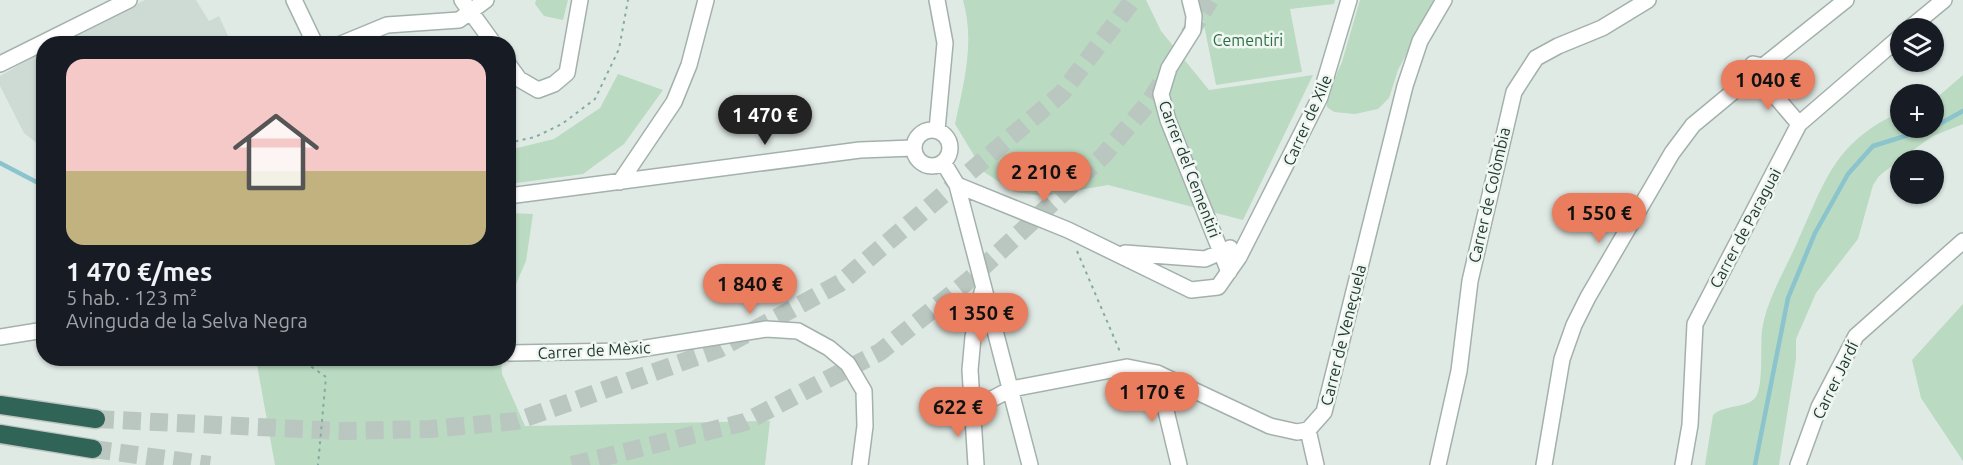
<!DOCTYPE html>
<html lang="es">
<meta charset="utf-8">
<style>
:root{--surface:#171b24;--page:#20242c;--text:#f1f3f6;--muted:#9ea1a6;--accent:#ea7d5e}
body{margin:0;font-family:Ubuntu,sans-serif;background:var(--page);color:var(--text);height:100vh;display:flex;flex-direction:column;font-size:22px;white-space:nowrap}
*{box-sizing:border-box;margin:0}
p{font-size:20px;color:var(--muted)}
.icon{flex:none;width:33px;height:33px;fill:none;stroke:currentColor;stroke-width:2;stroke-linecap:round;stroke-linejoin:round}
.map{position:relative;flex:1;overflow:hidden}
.panel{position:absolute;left:36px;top:36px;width:480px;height:330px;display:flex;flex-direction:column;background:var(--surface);border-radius:24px;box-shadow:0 2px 4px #0004}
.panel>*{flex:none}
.fabs{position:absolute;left:1890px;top:18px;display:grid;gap:12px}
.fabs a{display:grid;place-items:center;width:54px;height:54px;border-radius:50%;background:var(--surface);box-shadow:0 2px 4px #0004;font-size:30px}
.price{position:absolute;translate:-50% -51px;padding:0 14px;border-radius:21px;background:var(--accent);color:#111;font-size:20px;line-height:39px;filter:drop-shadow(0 2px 3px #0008)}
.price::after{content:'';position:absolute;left:50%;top:36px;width:18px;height:14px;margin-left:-9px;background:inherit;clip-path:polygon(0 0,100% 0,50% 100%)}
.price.on{background:#222;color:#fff}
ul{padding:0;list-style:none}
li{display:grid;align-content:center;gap:12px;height:318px;padding:0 30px}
li span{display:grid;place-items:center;height:186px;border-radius:18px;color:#555}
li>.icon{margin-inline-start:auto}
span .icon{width:108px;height:108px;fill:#fffc;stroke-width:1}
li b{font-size:26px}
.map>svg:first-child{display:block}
</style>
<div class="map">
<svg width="1963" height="465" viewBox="0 0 1963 465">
<rect width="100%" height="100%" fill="#e0eae5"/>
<path fill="#cedad4" d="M145,0H196L209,21L219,16L228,36L210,44H56Z
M43,51V148L24,133L0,86V76Z"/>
<path fill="#badac2" d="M536,0H568L563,20L544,16L535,4Z
M963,0H1146L1161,31L1209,90L1313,75L1243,220L1108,185L1044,196L1015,192L984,172L955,124C964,82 975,42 963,0Z
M1199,0H1335L1334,4L1290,9L1302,72L1216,85Z
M1360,0H1435L1398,70L1389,98L1378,109L1355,114L1334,112L1327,107L1326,98L1342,62Z
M618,74L663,90L624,144L583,174L509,184V150L554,139L600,108Z
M1963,75V124L1933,136L1906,155L1879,176L1873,185L1858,239L1816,293L1796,339V359L1779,465H1705L1713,415C1725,404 1745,409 1755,398C1764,388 1760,345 1762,330C1767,299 1784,272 1796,245C1825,182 1833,143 1900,112V128H1934V100Z
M509,213L533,214L526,261L509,300Z
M1963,304V461L1921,398L1912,360Z
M256,359H501L502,374L525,426L770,421L765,465H275Z"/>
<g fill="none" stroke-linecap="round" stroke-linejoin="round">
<path stroke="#8bc4cc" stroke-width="4.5" d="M1934,127L1963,111
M0,163L44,186
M1755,465L1788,298L1815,233L1848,174L1873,146L1931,128"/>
<path stroke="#bac7c1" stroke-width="18" stroke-dasharray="18 9" stroke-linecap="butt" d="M1189,35L1210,0
M96,419L341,431L430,429L517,421L719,349L840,283L1062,93L1133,0
M93,449L210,465
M572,465L745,422L880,352L968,281L1103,156L1150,101L1166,75"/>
<defs>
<path id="minor" d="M294,0L315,44
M462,0L494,44
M1190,0L1194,16L1193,30L1169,68L1161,94L1168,120L1229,272
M1910,28L1944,0
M341,44L387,25L459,20L486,0
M0,64L129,0
M508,64L519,79L538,90L554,84L567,73L580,0
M1763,66L1846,0
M1763,66L1753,64L1749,69L1750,75L1760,78L1799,124
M914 148a18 18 0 1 1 36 0a18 18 0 1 1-36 0Z
M937,130L945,43L937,0
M943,162L957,185L1030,465
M620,182L674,102L689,65L706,0
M957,185L1068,230L1191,290L1218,287L1239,257L1320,97L1349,0
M508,196L860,150L913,148
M1125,253L1205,259L1230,248
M0,337L44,330
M510,353L627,351L766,329L798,331L829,348L848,364L864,391L865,426L860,465
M1157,373L1179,465
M973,409L1011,389L1127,367L1157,373L1270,426L1297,432L1308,430L1324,412L1405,86L1420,41L1444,0
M1308,430L1316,465
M976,465L970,370L973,337L982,292
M1438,465L1459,371L1470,281L1514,92L1536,58L1558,46L1602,28L1648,0
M1544,465L1562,359L1574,325L1588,297L1672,153L1693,125L1751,77
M1683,465L1690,425L1695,324L1799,124L1900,37
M1798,465L1819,407L1856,336L1963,241"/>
<path id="motorway" d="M0,405L96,419
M0,434L93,449"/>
</defs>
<use href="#minor" stroke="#a3b1ac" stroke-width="18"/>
<use href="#motorway" stroke="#bdc4c2" stroke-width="21"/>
<path stroke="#82ac9e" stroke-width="2" stroke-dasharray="3 4.5" stroke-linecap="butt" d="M508,143L535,137L562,124L595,99L619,49L628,0
M1077,251L1121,354
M299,358L326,377L318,465"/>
<use href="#minor" stroke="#fff" stroke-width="15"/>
<use href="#motorway" stroke="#2f6457" stroke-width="18"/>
</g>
<g text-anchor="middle" stroke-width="5" stroke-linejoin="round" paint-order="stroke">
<g font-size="16" fill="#2e6e45" stroke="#f0f7f3">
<text x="1248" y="46">Cementiri</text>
</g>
<g font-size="16" fill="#223932" stroke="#f0f7f3">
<text transform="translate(1307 120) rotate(-66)" y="6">Carrer de Xile</text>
<text transform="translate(1190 169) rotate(69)" y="6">Carrer del Cementiri</text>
<text transform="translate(1489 195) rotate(-77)" y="6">Carrer de Colòmbia</text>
<text transform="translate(1745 228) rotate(-62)" y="6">Carrer de Paraguai</text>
<text transform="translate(1343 335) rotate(-76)" y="6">Carrer de Veneçuela</text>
<text transform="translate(594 350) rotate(-3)" y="6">Carrer de Mèxic</text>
<text transform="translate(1835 380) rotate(-64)" y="6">Carrer Jardí</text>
</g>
</g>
</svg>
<div class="fabs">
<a><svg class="icon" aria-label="layers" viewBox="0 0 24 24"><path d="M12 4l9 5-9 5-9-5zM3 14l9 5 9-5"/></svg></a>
<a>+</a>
<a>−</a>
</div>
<b class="price" style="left:1768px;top:111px">1 040 €</b>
<b class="price on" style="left:765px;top:146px">1 470 €</b>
<b class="price" style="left:1044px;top:203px">2 210 €</b>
<b class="price" style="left:1599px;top:244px">1 550 €</b>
<b class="price" style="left:750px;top:315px">1 840 €</b>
<b class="price" style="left:981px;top:344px">1 350 €</b>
<b class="price" style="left:1152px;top:423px">1 170 €</b>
<b class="price" style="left:958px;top:438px">622 €</b>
<section class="panel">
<ul>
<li><span style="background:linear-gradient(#f6c9c9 60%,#c2b280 0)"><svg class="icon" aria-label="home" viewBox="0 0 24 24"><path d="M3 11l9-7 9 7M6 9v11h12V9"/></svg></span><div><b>1 470 €/mes</b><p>5 hab. · 123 m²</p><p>Avinguda de la Selva Negra</p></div></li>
</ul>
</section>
</div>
